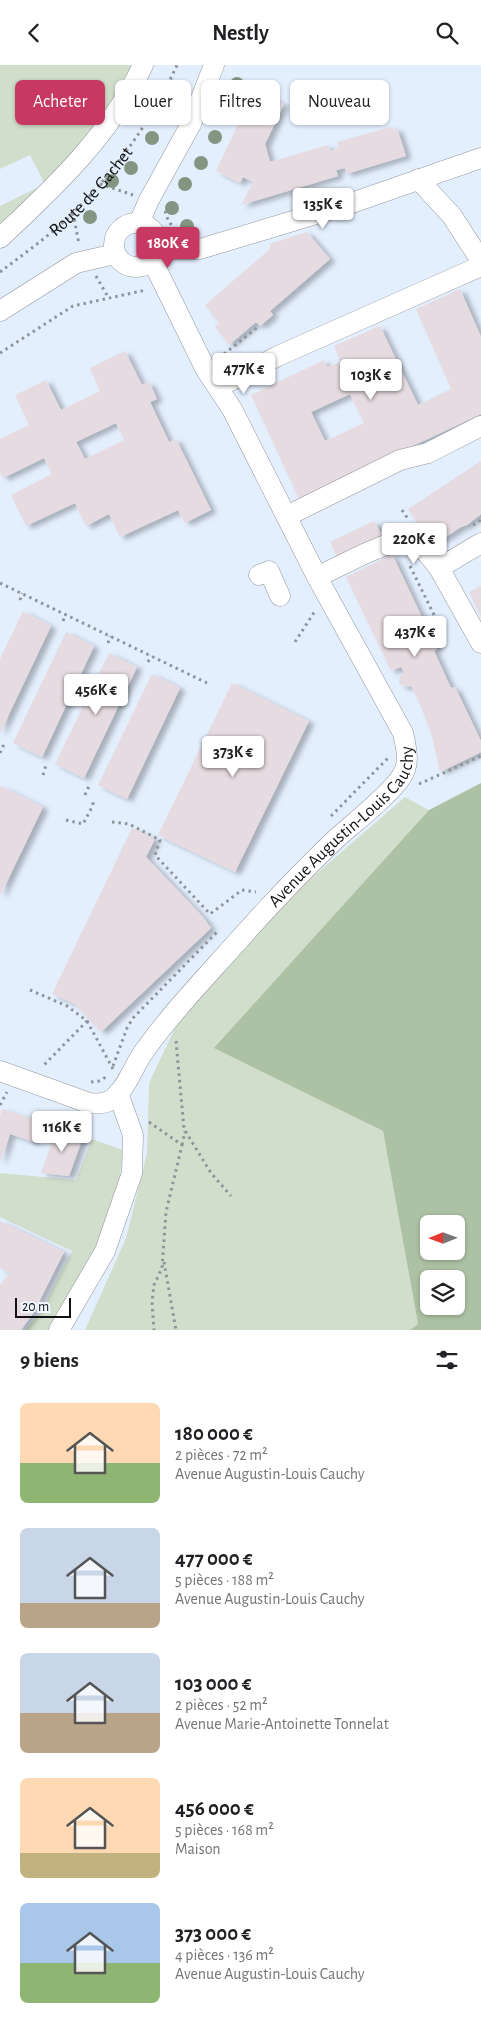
<!DOCTYPE html>
<html lang="fr">
<meta charset="utf-8">
<style>
:root{--surface:#fff;--page:#f6f6f6;--text:#202124;--muted:#757577;--accent:#c73963}
body{margin:0;font-family:"Alegreya Sans",sans-serif;background:var(--page);color:var(--text);height:100vh;display:flex;flex-direction:column;font-size:19px;white-space:nowrap}
*{box-sizing:border-box;margin:0}
p{font-size:16px;color:var(--muted)}
.icon{flex:none;width:28px;height:28px;fill:none;stroke:currentColor;stroke-width:2;stroke-linecap:round;stroke-linejoin:round}
.map{position:relative;height:1265px;overflow:hidden}
.sheet{display:flex;flex-direction:column;background:var(--surface);flex:1}
.sheet>*{flex:none}
.guide{position:absolute;left:15px;top:15px;width:451px;height:45px;display:flex;gap:10px}
.needle{width:32px;rotate:269deg}
.fabs{position:absolute;left:420px;top:1150px;display:grid;gap:10px}
.fabs a{display:grid;place-items:center;width:45px;height:45px;border-radius:8px;background:var(--surface);box-shadow:0 1px 4px #0004;font-size:25px}
.scale{position:absolute;left:15px;bottom:12px;width:56px;box-sizing:border-box;padding-left:5px;border:2px solid #101214;border-top:0;font-size:14px;line-height:18px;white-space:nowrap;color:#101214;-webkit-text-stroke:4px #f1f7fe;paint-order:stroke}
.price{position:absolute;translate:-50% -42px;padding:0 11px;border-radius:5px;background:#fff;color:#222;font-size:16px;line-height:32px;filter:drop-shadow(0 1px 2px #0008)}
.price::after{content:'';position:absolute;left:50%;top:30px;width:15px;height:11px;margin-left:-8px;background:inherit;clip-path:polygon(0 0,100% 0,50% 100%)}
.price.current{background:var(--accent);color:#fff}
ul{padding:0;list-style:none}
li{display:flex;align-items:center;gap:15px;height:125px;padding:0 20px}
li span{display:grid;place-items:center;flex:none;width:140px;height:100px;border-radius:8px;color:#555}
li>.icon{margin-inline-start:auto}
span .icon{width:60px;height:60px;fill:#fffc;stroke-width:1}
li b{font-size:21px}
h2{display:flex;justify-content:space-between;align-items:center;height:60px;padding:0 20px;font-size:21px}
.pill{padding:0 18px;border-radius:8px;background:var(--surface);box-shadow:0 1px 4px #0004;font-size:18px;line-height:45px}
.pill.current{background:var(--accent);color:#fff}
header{display:flex;justify-content:space-between;align-items:center;height:65px;padding:0 20px;background:var(--surface);font-size:22px;font-weight:700}
.map>svg:first-child{display:block}
</style>
<header><svg class="icon" aria-label="back" viewBox="0 0 24 24"><path d="M15 5l-7 7 7 7"/></svg>Nestly<svg class="icon" aria-label="search" viewBox="0 0 24 24"><circle cx="10" cy="10" r="6"/><path d="M15 15l6 6"/></svg></header>
<div class="map">
<svg width="481" height="1265" viewBox="0 0 481 1265">
<defs>
<filter id="shadow"><feDropShadow dx="5.5" dy="3" stdDeviation="2.5" flood-color="#0004"/></filter>
</defs>
<rect width="100%" height="100%" fill="#f1f7fe"/>
<path fill="#e4effe" d="M0,0H481V718L429,745L405,732L149,1018L147,1088L126,1173L85,1265H0Z"/>
<path fill="#d1decb" d="M0,0H132L106,50L69,100L0,163V141L45,119L30,90L0,104Z
M405,732L429,745L215,983L383,1066L418,1259L410,1265H85L126,1173L147,1088L149,1018L183,946L293,829Z
M92,1074L123,1085L120,1112L103,1171L51,1265H25L40,1248L72,1186L0,1152V1108L76,1115Z"/>
<path fill="#adc1a4" fill-rule="evenodd" d="M481,718V1265H410L418,1259L383,1066L214,983L429,745ZM429,1159H456V1186H429ZM429,1214H456V1241H429Z"/>
<path fill="#e6dbe0" fill-rule="evenodd" filter="url(#shadow)" d="M254,25L284,39L265,79L270,97L328,80L330,86L339,83L337,77L391,62L392,65L397,63L406,91L346,109L345,103L336,105L338,111L241,140L253,117L243,112L240,118L216,106Z
M307,167L330,194L270,246L273,250L260,261L256,257L229,280L215,262L219,258L205,240L270,184L269,179Z
M460,224L481,272V349L299,434L251,330L324,295L327,302L341,297L334,281L380,261L418,340L451,324L416,244ZM350,329L364,358L325,376L311,347Z
M125,286L142,320L149,317L157,334L150,337L169,377L176,374L211,445L185,458L178,445L120,472L109,449L86,461L75,438L26,461L11,430L52,409L44,393L3,413L0,407V374L29,360L15,330L46,315L61,345L100,326L90,303ZM116,358L124,375L85,394L76,377Z
M481,396V449L467,460L461,462L432,481L408,444Z
M374,456L382,470L337,492L330,477Z
M392,489L437,584L434,586L451,623L455,622L481,676V687L440,707L432,671L421,642L411,621L404,622L399,618L400,611L405,608L401,602L391,606L346,512Z
M481,521V552L469,527Z
M23,546L51,561L0,668V594Z
M66,567L94,581L42,692L13,678Z
M109,588L137,602L84,713L55,699Z
M152,609L180,623L127,734L98,720Z
M232,618L309,656L235,807L158,770Z
M0,721L43,742L0,831Z
M132,763L155,774L146,792L203,852L211,863L101,967L75,939L52,929Z
M2,1044L36,1055L34,1077L10,1069L0,1098V1051Z
M57,1062L83,1072L69,1111L41,1108Z
M0,1156L64,1187L34,1247L21,1265H0V1220L8,1209L12,1212L13,1210L0,1203Z"/>
<g fill="none" stroke-linecap="round" stroke-linejoin="round">
<defs>
<g id="minor">
<path d="M418,114L452,151L481,196"/>
<circle cx="136" cy="180" r="22"/>
<path d="M139,158L149,135L191,59L214,0"/>
<path d="M0,173C55,122 111,69 143,0"/>
<path d="M158,184H200L346,140L481,93"/>
<path d="M0,246L76,198L115,189"/>
<path d="M219,322L278,291L481,201"/>
<path d="M287,451L400,395L428,388L481,361"/>
<path d="M439,503L481,478"/>
<path d="M259,510L269,506L280,531"/>
<path d="M317,512L364,489L405,472L427,488L439,503L481,578"/>
<path id="s2" d="M0,1006L89,1038C96,1039 104,1039 111,1035C126,1026 134,999 145,985C173,946 206,912 238,876C270,840 303,805 338,772C354,758 394,726 403,709C410,696 406,682 403,668L317,512L232,344L206,305L152,195"/>
<path d="M59,1265L105,1186L132,1108L133,1070L118,1028"/>
</g>
</defs>
<use href="#minor" stroke="#90959d" stroke-width="21"/>
<g stroke="#8f9499" stroke-width="3" stroke-dasharray="2.5 4" stroke-linecap="butt">
<path d="M100,119L133,130"/>
<path d="M165,146L168,155L175,165"/>
<path d="M73,148L79,179"/>
<path id="s1" d="M0,207C25,188 52,169 74,147C116,106 153,53 177,0"/>
<path d="M96,211L108,232"/>
<path d="M0,288L73,241L146,225"/>
<path d="M219,293L258,262"/>
<path d="M402,445L408,454"/>
<path d="M473,460L481,455"/>
<path d="M410,501L445,572"/>
<path d="M0,518L207,618"/>
<path d="M20,535L22,528"/>
<path d="M63,556L66,549"/>
<path d="M295,577L315,546"/>
<path d="M108,578L110,571"/>
<path d="M148,597L151,591"/>
<path d="M0,688L4,679"/>
<path d="M43,710L46,700"/>
<path d="M419,719L481,691"/>
<path d="M85,730L89,721"/>
<path d="M331,751L388,693"/>
<path d="M66,755L83,759L92,742L94,735"/>
<path d="M112,757L129,759L160,775L155,790L210,849L242,825L256,827"/>
<path d="M30,925L67,941L87,956L43,1001"/>
<path d="M87,956L113,1004"/>
<path d="M176,976L184,1064L211,1108L231,1131"/>
<path d="M113,1001L127,963L133,953L218,866"/>
<path d="M91,1017L99,1016L106,1012"/>
<path d="M0,1040L7,1027"/>
<path d="M149,1057L182,1080L166,1147L162,1203L154,1220L152,1237L154,1265"/>
<path d="M182,1080L185,1066"/>
<path d="M164,1197L176,1265"/>
</g>
<use href="#minor" stroke="#fff" stroke-width="20"/>
</g>
<g fill="#849682">
<circle cx="237" cy="19" r="7"/>
<circle cx="181" cy="24" r="7"/>
<circle cx="169" cy="42" r="7"/>
<circle cx="226" cy="46" r="7"/>
<circle cx="215" cy="72" r="7"/>
<circle cx="152" cy="73" r="7"/>
<circle cx="201" cy="98" r="7"/>
<circle cx="131" cy="103" r="7"/>
<circle cx="112" cy="116" r="7"/>
<circle cx="185" cy="119" r="7"/>
<circle cx="172" cy="143" r="7"/>
<circle cx="90" cy="152" r="7"/>
<circle cx="187" cy="161" r="7"/>
</g>
<g text-anchor="middle" stroke-width="4" stroke-linejoin="round" paint-order="stroke">
<g font-size="18" fill="#101214" stroke="#f1f7fe">
<text dy="6" stroke="none"><textPath href="#s1" startOffset="122">Route de Gachet</textPath></text>
<text dy="6" stroke="none"><textPath href="#s2" startOffset="478">Avenue Augustin-Louis Cauchy</textPath></text>
</g>
</g>
</svg>
<div class="fabs">
<a><svg class="needle" viewBox="-14 -14 28 28"><path d="M0-13l5 13h-10z" fill="#e53935"/><path d="M0 13l5-13h-10z" fill="#757577"/></svg></a>
<a><svg class="icon" aria-label="layers" viewBox="0 0 24 24"><path d="M12 4l9 5-9 5-9-5zM3 14l9 5 9-5"/></svg></a>
</div>
<div class="scale">20 m</div>
<b class="price" style="left:323px;top:165px">135K €</b>
<b class="price current" style="left:168px;top:204px">180K €</b>
<b class="price" style="left:244px;top:330px">477K €</b>
<b class="price" style="left:371px;top:336px">103K €</b>
<b class="price" style="left:414px;top:500px">220K €</b>
<b class="price" style="left:415px;top:593px">437K €</b>
<b class="price" style="left:96px;top:651px">456K €</b>
<b class="price" style="left:233px;top:713px">373K €</b>
<b class="price" style="left:62px;top:1088px">116K €</b>
<div class="guide">
<a class="pill current">Acheter</a>
<a class="pill">Louer</a>
<a class="pill">Filtres</a>
<a class="pill">Nouveau</a>
</div>
</div>
<section class="sheet">
<h2>9 biens<svg class="icon" aria-label="filters" viewBox="0 0 24 24"><path d="M4 7h16M4 17h16"/><circle cx="9" cy="7" r="2"/><circle cx="15" cy="17" r="2"/></svg></h2>
<ul>
<li><span style="background:linear-gradient(#ffd9b3 60%,#8fb573 0)"><svg class="icon" aria-label="home" viewBox="0 0 24 24"><path d="M3 11l9-7 9 7M6 9v11h12V9"/></svg></span><div><b>180 000 €</b><p>2 pièces · 72 m²</p><p>Avenue Augustin-Louis Cauchy</p></div></li>
<li><span style="background:linear-gradient(#c9d6e8 75%,#b9a48a 0)"><svg class="icon" aria-label="home" viewBox="0 0 24 24"><path d="M3 11l9-7 9 7M6 9v11h12V9"/></svg></span><div><b>477 000 €</b><p>5 pièces · 188 m²</p><p>Avenue Augustin-Louis Cauchy</p></div></li>
<li><span style="background:linear-gradient(#c9d6e8 60%,#b9a48a 0)"><svg class="icon" aria-label="home" viewBox="0 0 24 24"><path d="M3 11l9-7 9 7M6 9v11h12V9"/></svg></span><div><b>103 000 €</b><p>2 pièces · 52 m²</p><p>Avenue Marie-Antoinette Tonnelat</p></div></li>
<li><span style="background:linear-gradient(#ffd9b3 75%,#c2b280 0)"><svg class="icon" aria-label="home" viewBox="0 0 24 24"><path d="M3 11l9-7 9 7M6 9v11h12V9"/></svg></span><div><b>456 000 €</b><p>5 pièces · 168 m²</p><p>Maison</p></div></li>
<li><span style="background:linear-gradient(#a9c7e8 60%,#8fb573 0)"><svg class="icon" aria-label="home" viewBox="0 0 24 24"><path d="M3 11l9-7 9 7M6 9v11h12V9"/></svg></span><div><b>373 000 €</b><p>4 pièces · 136 m²</p><p>Avenue Augustin-Louis Cauchy</p></div></li>
</ul>
</section>
